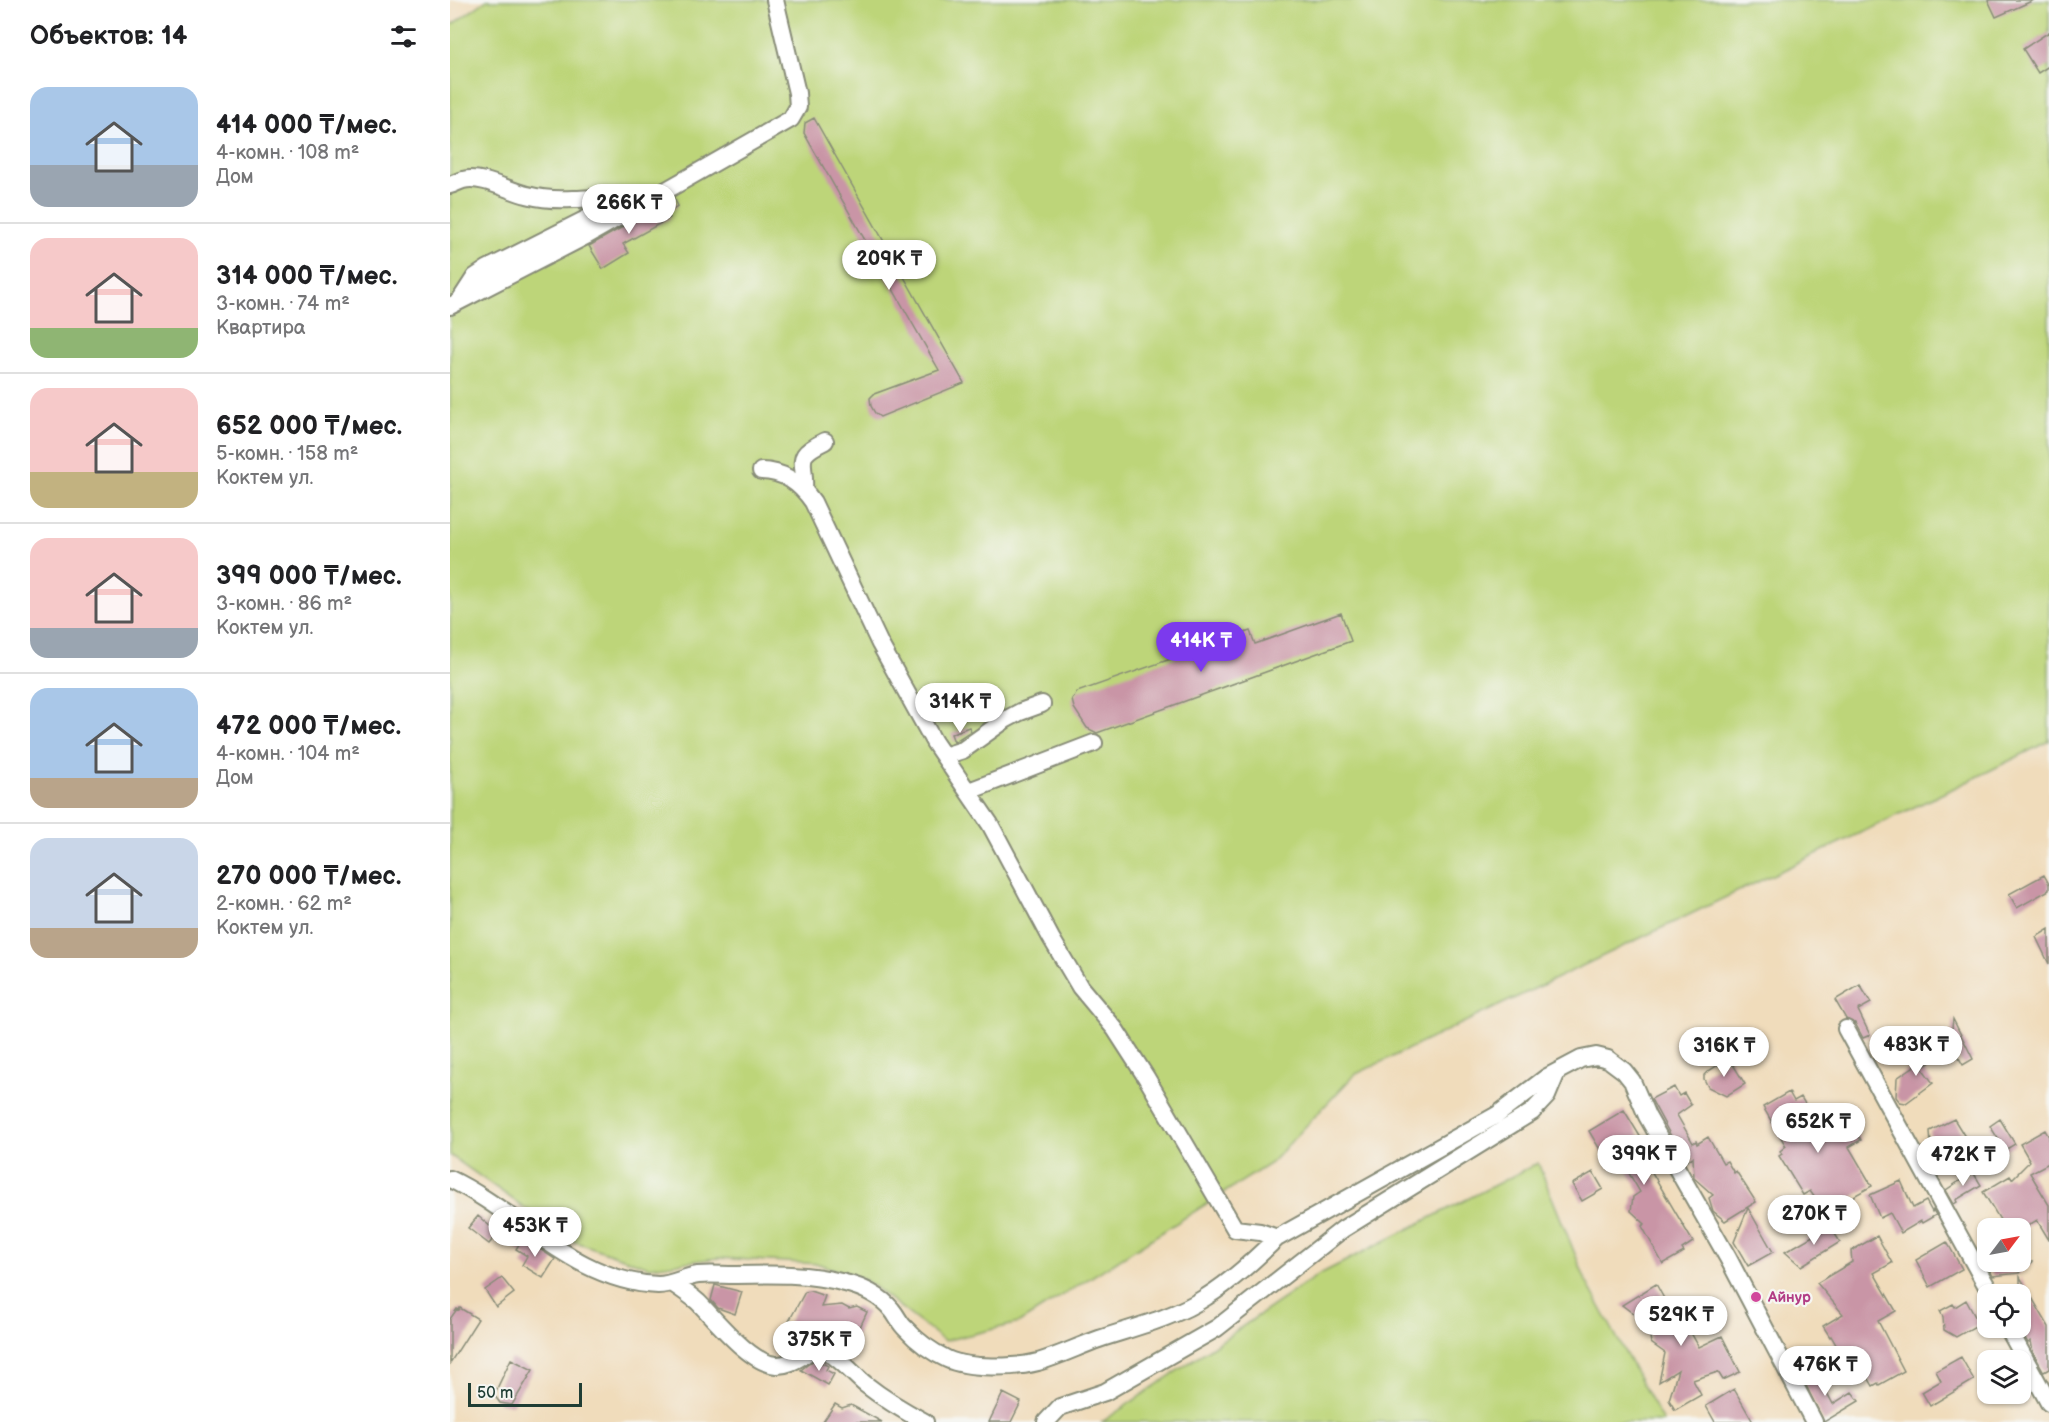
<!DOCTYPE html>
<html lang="ru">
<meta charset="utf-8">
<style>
:root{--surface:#fff;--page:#f2f2f2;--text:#202124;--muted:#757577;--line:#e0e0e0;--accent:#7c3aed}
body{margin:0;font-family:"Balsamiq Sans",sans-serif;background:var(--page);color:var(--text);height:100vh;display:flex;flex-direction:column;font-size:22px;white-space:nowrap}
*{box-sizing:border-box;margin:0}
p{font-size:20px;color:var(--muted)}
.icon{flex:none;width:33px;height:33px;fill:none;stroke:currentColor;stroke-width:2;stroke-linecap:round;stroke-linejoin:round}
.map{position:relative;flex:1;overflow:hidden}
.sheet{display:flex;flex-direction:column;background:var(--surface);width:450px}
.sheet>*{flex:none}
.needle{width:39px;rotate:58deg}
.buttons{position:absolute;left:1527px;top:1218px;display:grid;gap:12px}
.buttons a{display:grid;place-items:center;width:54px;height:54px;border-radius:12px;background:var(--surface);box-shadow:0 2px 4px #0004;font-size:30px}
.scale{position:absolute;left:18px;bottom:15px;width:114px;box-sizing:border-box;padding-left:6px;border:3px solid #1f3d34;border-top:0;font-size:16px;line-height:21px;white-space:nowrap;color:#1f3d34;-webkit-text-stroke:4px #f6f6f2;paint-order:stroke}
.price{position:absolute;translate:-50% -51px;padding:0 14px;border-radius:21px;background:#fff;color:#222;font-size:20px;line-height:39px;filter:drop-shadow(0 2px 3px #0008)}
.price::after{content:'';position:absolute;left:50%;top:36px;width:18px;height:14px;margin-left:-9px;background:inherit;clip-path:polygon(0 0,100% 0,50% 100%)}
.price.selected{background:var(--accent);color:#fff}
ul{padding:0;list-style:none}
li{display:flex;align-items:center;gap:18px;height:150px;padding:0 30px}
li+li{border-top:2px solid var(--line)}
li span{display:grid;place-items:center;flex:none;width:168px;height:120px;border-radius:18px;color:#555}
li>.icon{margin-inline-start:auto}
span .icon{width:72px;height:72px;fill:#fffc;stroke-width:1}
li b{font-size:26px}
h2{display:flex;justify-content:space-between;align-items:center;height:72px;padding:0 30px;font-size:26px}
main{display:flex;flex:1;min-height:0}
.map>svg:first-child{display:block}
</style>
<main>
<section class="sheet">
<h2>Объектов: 14<svg class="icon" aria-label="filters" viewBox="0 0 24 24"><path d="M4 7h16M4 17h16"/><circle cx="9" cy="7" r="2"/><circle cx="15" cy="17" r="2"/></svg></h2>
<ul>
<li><span style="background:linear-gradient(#a9c7e8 65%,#9aa5b1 0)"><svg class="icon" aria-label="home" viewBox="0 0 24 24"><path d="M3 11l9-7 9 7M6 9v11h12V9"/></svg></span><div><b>414 000 ₸/мес.</b><p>4-комн. · 108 m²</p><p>Дом</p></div></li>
<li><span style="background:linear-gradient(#f6c9c9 75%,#8fb573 0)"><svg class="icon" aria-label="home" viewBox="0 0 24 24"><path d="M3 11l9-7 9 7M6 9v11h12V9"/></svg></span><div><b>314 000 ₸/мес.</b><p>3-комн. · 74 m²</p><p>Квартира</p></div></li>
<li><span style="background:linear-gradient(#f6c9c9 70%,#c2b280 0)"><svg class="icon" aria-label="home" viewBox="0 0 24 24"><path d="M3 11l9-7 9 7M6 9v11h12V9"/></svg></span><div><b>652 000 ₸/мес.</b><p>5-комн. · 158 m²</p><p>Коктем ул.</p></div></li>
<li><span style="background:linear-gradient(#f6c9c9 75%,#9aa5b1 0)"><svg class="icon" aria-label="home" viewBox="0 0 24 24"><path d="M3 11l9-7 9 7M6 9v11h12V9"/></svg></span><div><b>399 000 ₸/мес.</b><p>3-комн. · 86 m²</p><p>Коктем ул.</p></div></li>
<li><span style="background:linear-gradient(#a9c7e8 75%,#b9a48a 0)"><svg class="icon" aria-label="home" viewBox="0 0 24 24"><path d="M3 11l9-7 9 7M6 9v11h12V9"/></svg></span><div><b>472 000 ₸/мес.</b><p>4-комн. · 104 m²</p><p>Дом</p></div></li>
<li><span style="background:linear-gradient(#c9d6e8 75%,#b9a48a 0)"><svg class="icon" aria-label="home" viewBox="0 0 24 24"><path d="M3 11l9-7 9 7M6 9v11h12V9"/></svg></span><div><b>270 000 ₸/мес.</b><p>2-комн. · 62 m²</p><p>Коктем ул.</p></div></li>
</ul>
</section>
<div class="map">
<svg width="1599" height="1422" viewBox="0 0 1599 1422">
<rect width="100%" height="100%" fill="#f6f6f2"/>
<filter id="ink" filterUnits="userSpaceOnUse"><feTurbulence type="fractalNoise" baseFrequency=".0167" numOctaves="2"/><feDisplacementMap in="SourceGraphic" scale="12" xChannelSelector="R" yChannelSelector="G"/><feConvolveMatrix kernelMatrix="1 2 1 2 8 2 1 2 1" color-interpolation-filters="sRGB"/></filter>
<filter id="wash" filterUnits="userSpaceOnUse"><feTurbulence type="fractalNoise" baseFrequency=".008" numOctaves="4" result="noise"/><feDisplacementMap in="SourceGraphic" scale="24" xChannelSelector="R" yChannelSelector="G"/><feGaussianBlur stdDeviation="1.35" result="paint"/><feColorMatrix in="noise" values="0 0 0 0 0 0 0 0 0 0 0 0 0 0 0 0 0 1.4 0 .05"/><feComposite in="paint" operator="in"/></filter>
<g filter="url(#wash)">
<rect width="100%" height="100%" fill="#f0dcbb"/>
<path fill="#bdd579" stroke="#6e8956" stroke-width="1.5" d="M37,0H1599V741L1525,778L904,1075L821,1163L569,1323L494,1341L415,1280L369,1264L268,1258L199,1267L120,1240L0,1155V26Z
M1088,1163L1136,1281L1213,1422H652L868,1275Z"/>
<g id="blocks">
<path fill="#c995a6" d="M1538,0H1584L1546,17Z
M1599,32V66L1588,73L1573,49Z
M364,118L514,383L430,417L425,413L421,406L420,398L424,394L489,370L354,133L355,123Z
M224,198L228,206L217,212L220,218L173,244L179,253L153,269L139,246Z
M891,613L901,641L647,733L637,728L624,708L622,700L627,692L800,631L805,644Z
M519,727L521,731L504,742L501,734Z
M1594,875L1599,884V890L1567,908L1559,894Z
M1599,929V964L1586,937Z
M1410,985L1421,1003L1408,1010L1420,1035L1413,1038L1405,1023L1396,1019L1385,1000Z
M1503,1019L1523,1059L1513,1065L1498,1039L1501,1037Z
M1484,1044L1492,1054L1472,1068L1483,1083L1456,1103L1450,1102L1446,1097L1447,1078L1469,1063L1471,1065L1472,1053Z
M1279,1058L1295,1084L1276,1096L1258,1087L1254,1079V1075L1257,1072Z
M1224,1087L1229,1096L1234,1093L1241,1105L1227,1115L1243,1143L1246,1141L1247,1144L1258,1137L1273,1163L1277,1161L1284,1173L1286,1171L1306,1202L1275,1221L1263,1211L1259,1198L1263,1195L1244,1178L1243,1157L1235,1162L1201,1099Z
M1339,1092L1344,1101L1351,1097L1358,1109L1352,1112L1365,1135L1397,1116L1411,1140L1399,1147L1422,1186L1375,1212L1360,1191L1353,1195L1329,1156L1332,1154L1330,1151L1336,1146L1313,1107Z
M1174,1110L1205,1161L1204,1149L1211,1162L1200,1169L1243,1242L1232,1249L1234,1252L1213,1264L1192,1226L1195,1224L1181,1211L1183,1197L1190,1192L1163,1146L1152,1153L1139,1131Z
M1504,1119L1517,1140L1492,1156L1481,1146L1480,1131Z
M1550,1119L1565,1144L1555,1150L1540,1126Z
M1595,1130L1599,1137V1163L1580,1173L1599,1205V1240L1587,1220L1574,1228H1555L1533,1192L1560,1176L1562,1179L1580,1161L1570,1144Z
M1143,1172L1153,1189L1132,1201L1122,1184Z
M1523,1172L1531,1185L1506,1200L1507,1202L1504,1204L1496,1190Z
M1451,1181L1463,1208L1476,1201L1482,1212L1483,1210L1486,1215L1472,1223L1471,1221L1451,1233L1440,1213L1430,1218L1420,1195Z
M1298,1208L1323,1252L1298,1266L1284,1242Z
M28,1216L48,1233L39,1244L18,1228Z
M1380,1226L1390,1242L1351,1266L1335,1252Z
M1427,1236L1442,1263L1424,1273L1446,1311L1428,1321L1454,1371L1429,1385L1428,1383L1423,1386L1406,1356L1396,1362L1381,1336L1380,1337L1373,1326L1393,1314L1367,1283L1402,1262L1401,1251Z
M73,1238L105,1259L93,1278L72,1265L77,1256L66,1249Z
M1497,1242L1512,1269L1480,1287L1466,1260Z
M1535,1262H1583L1568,1270L1570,1273L1543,1276Z
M1570,1277L1599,1327V1369L1594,1372L1583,1352L1581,1341L1578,1343L1570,1329Z
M52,1278L64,1293L46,1307L35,1290Z
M1206,1284L1222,1313L1228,1310L1249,1347L1272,1336L1290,1372L1273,1380L1268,1372L1243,1380L1251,1395L1225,1410L1219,1400L1228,1370L1209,1382L1215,1353L1201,1343L1198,1325L1172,1305Z
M265,1285L292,1292L285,1314L268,1308L261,1300Z
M360,1291L375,1296L371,1307L392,1305L399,1309L407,1307L417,1312L404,1340L372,1324L363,1344L343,1336L339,1321L355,1292Z
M1516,1300L1529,1324L1506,1337L1494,1330L1493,1317L1490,1311L1503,1304L1505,1307Z
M10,1308L28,1319L0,1363V1319L7,1309L9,1310Z
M1511,1357L1524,1380L1480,1406L1472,1392L1491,1381L1486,1371Z
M61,1359L83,1370L62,1405L50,1403L44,1395Z
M365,1359L378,1366L376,1370L384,1374L378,1385L351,1370Z
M1353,1364L1362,1381L1369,1378L1383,1404L1402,1392L1409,1401L1374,1422L1347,1367Z
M1284,1389L1303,1422H1265L1256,1406Z
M553,1393L571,1402L561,1422H539Z
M385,1404L392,1408L401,1405L432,1422H373Z"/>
</g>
</g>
<g filter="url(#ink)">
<use href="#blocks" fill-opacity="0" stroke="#888c78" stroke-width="1.5"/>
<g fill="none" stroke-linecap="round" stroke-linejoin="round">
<defs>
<path id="minor" d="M0,185C4,184 9,181 13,180C32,175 59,191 77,195C92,199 108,200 123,199C140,199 160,194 174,205
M10,300L25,277L37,269L170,202
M0,306L136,236L341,119L348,107L347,93L325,0
M311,471C334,471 350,483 363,502L430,644L484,742L540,824L601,938L630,987L665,1029L696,1077L785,1229L810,1232L827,1238
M354,489C356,460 342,457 375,441
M494,756L513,750L555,720L570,712L592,704
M519,791L644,743
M1396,1029L1541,1294
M0,1179C69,1212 126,1282 208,1285C222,1285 234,1277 248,1275C260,1274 272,1275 285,1275C322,1274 358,1273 395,1283C412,1287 431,1296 442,1310C447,1316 450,1324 456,1329C467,1341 482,1352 497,1359C519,1369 565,1368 588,1362C609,1356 629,1346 649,1339C685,1327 724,1318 756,1297C782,1281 805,1259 827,1238L1047,1115L1097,1077L1131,1059L1146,1056L1158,1059L1174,1071L1182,1081L1197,1116L1278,1258L1364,1422
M222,1283C231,1289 240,1295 248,1302C266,1320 301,1364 326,1365C337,1366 347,1359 356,1354
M1558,1328L1599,1403
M379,1353C393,1361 402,1373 415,1384C434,1399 454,1411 475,1422
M596,1422L610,1407L655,1392L767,1328L893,1229L1082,1112L1097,1096L1107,1072"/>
</defs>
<use href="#minor" stroke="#888c78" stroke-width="20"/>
<use href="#minor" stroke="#fff" stroke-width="16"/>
</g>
</g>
<circle fill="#d1479c" stroke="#f6f6f2" stroke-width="2" cx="1306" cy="1297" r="6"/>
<g text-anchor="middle" stroke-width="4.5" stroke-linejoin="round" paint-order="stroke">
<g font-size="15" font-weight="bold" fill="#b23c85" stroke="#f6f6f2" text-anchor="start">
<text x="1318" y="1302">Айнур</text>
</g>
</g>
</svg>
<div class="buttons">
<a><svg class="needle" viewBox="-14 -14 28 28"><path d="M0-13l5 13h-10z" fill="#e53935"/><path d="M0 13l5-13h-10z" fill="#757577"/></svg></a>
<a><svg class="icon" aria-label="locate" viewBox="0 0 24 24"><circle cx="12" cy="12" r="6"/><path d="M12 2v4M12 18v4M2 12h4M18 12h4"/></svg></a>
<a><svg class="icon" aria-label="layers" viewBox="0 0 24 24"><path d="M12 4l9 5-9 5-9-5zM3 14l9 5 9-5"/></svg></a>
</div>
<div class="scale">50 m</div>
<b class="price" style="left:179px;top:235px">266K ₸</b>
<b class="price" style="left:439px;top:291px">209K ₸</b>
<b class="price selected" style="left:751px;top:673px">414K ₸</b>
<b class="price" style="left:510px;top:734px">314K ₸</b>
<b class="price" style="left:1466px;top:1077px">483K ₸</b>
<b class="price" style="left:1274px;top:1078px">316K ₸</b>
<b class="price" style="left:1368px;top:1154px">652K ₸</b>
<b class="price" style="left:1194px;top:1186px">399K ₸</b>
<b class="price" style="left:1513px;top:1187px">472K ₸</b>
<b class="price" style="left:1364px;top:1246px">270K ₸</b>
<b class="price" style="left:85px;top:1258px">453K ₸</b>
<b class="price" style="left:1231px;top:1347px">529K ₸</b>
<b class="price" style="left:369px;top:1372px">375K ₸</b>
<b class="price" style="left:1375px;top:1397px">476K ₸</b>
</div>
</main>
